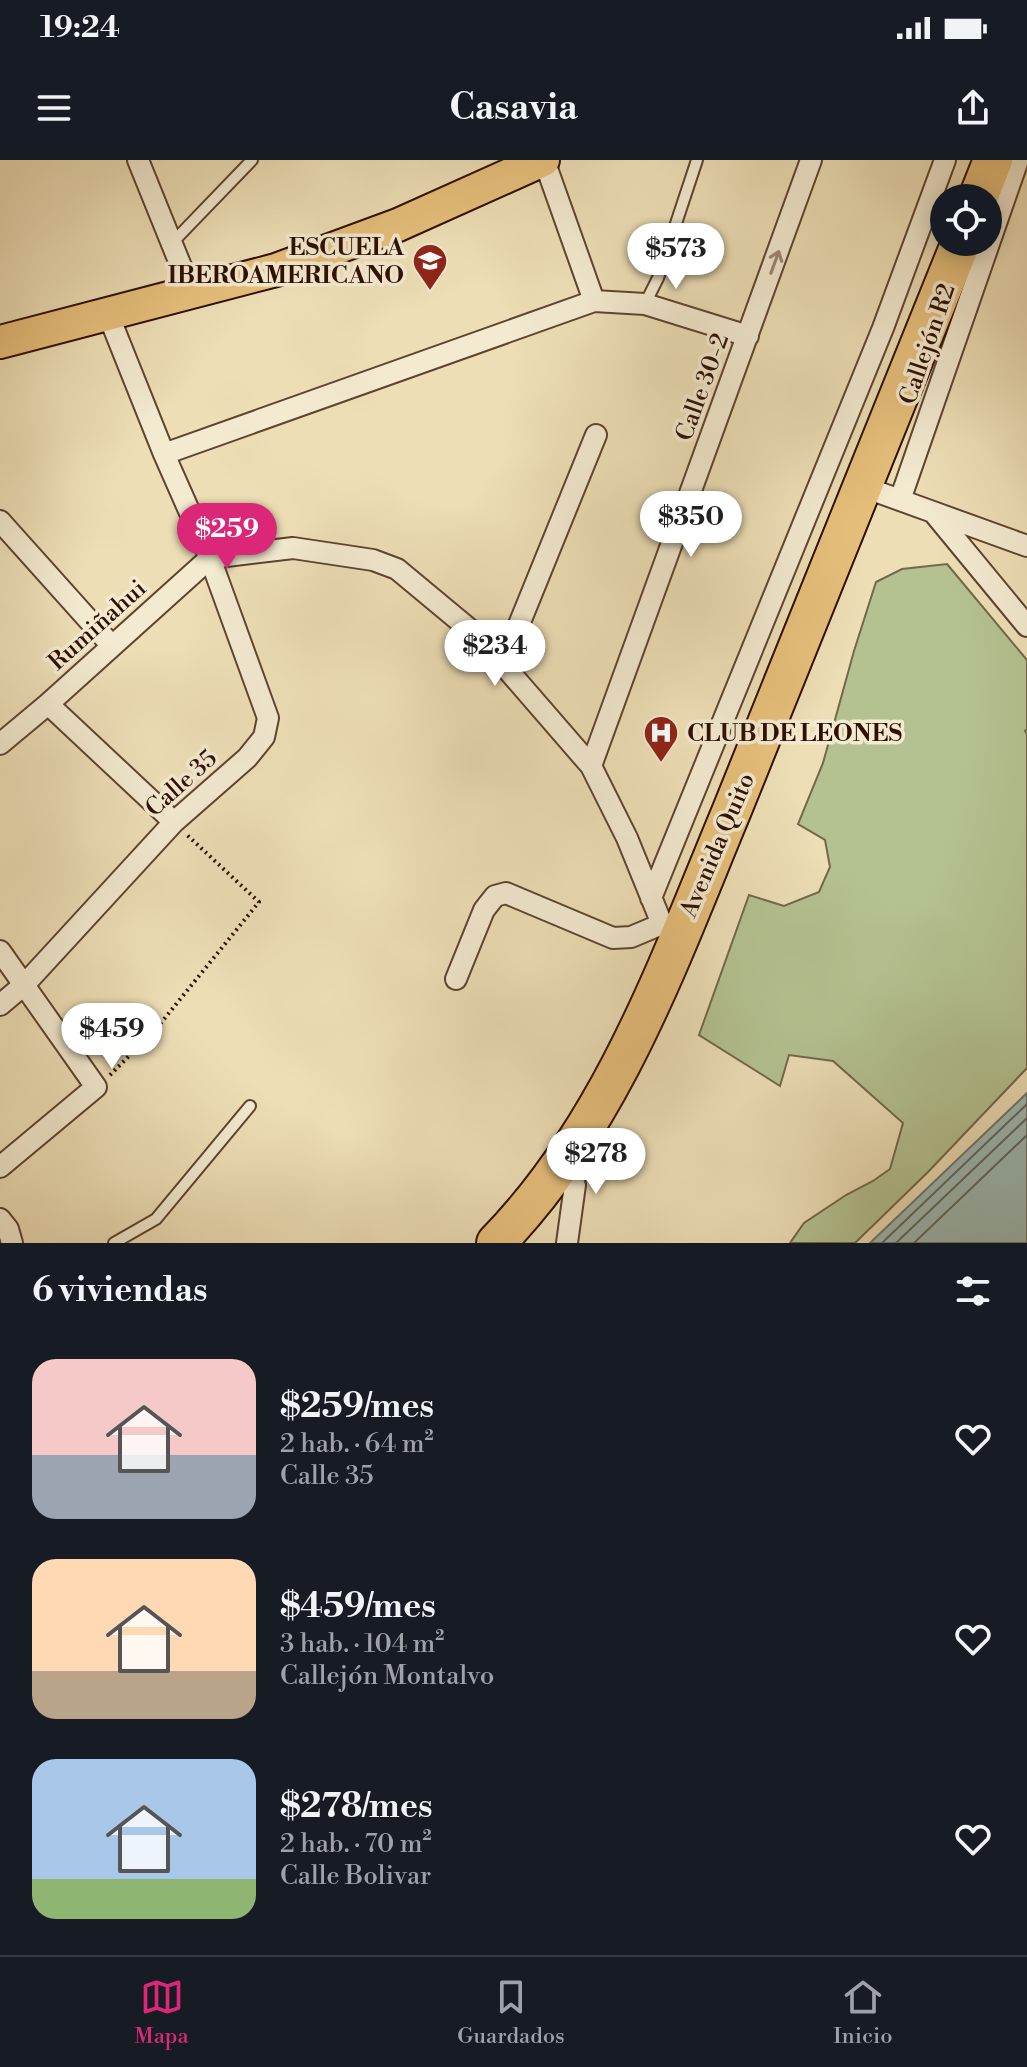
<!DOCTYPE html>
<html lang="es">
<meta charset="utf-8">
<style>
:root{--surface:#171b24;--page:#242831;--text:#f1f3f6;--muted:#9ea1a6;--line:#363941;--accent:#db2777}
body{margin:0;font-family:"Libre Bodoni",serif;background:var(--page);color:var(--text);height:100vh;display:flex;flex-direction:column;font-size:30px;white-space:nowrap}
*{box-sizing:border-box;margin:0}
p{font-size:26px;color:var(--muted)}
.icon{flex:none;width:44px;height:44px;fill:none;stroke:currentColor;stroke-width:2;stroke-linecap:round;stroke-linejoin:round}
.map{position:relative;height:1083px;overflow:hidden}
.panel{display:flex;flex-direction:column;background:var(--surface);flex:1}
.panel>*{flex:none}
.fabs{position:absolute;left:930px;top:24px;display:grid;gap:16px}
.fabs a{display:grid;place-items:center;width:72px;height:72px;border-radius:50%;background:var(--surface);box-shadow:0 4px 20px #0003;font-size:40px}
.price{position:absolute;translate:-50% -68px;padding:0 18px;border-radius:28px;background:#fff;color:#222;font-size:26px;line-height:52px;filter:drop-shadow(0 2px 4px #0008)}
.price::after{content:'';position:absolute;left:50%;top:48px;width:24px;height:18px;margin-left:-12px;background:inherit;clip-path:polygon(0 0,100% 0,50% 100%)}
.price.active{background:var(--accent);color:#fff}
ul{padding:0;list-style:none}
li{display:flex;align-items:center;gap:24px;height:200px;padding:0 32px}
li span{display:grid;place-items:center;flex:none;width:224px;height:160px;border-radius:24px;color:#555}
li>.icon{margin-inline-start:auto}
span .icon{width:96px;height:96px;fill:#fffc;stroke-width:1}
li b{font-size:34px}
h2{display:flex;justify-content:space-between;align-items:center;height:96px;padding:0 32px;font-size:34px}
.status{display:flex;justify-content:space-between;align-items:center;height:56px;padding:0 40px;background:var(--surface);direction:ltr}
.status svg{height:22px;fill:currentColor}
header{display:flex;justify-content:space-between;align-items:center;height:104px;padding:0 32px;background:var(--surface);font-size:36px;font-weight:700}
.tabs{display:flex;justify-content:space-around;align-items:center;height:112px;border-top:2px solid var(--line);background:var(--surface);font-size:22px;color:var(--muted)}
.tabs a{display:grid;justify-items:center;gap:4px}
.tabs .active{color:var(--accent)}
.map>svg:first-child{display:block}
</style>
<div class="status"><b>19:24</b><svg viewBox="0 0 49 12"><path d="M0 12V9h3v3zM5 12V6h3v6zM10 12V3h3v9zM15 12V0h3v12zM26 1h20v11H26zM47 4h2v5h-2z"/></svg></div>
<header><svg class="icon" aria-label="menu" viewBox="0 0 24 24"><path d="M4 6h16M4 12h16M4 18h16"/></svg>Casavia<svg class="icon" aria-label="share" viewBox="0 0 24 24"><path d="M12 15V3M7 8l5-5 5 5M5 13v7h14v-7"/></svg></header>
<div class="map">
<svg width="1027" height="1083" viewBox="0 0 1027 1083">
<rect width="100%" height="100%" fill="#eddeb6"/>
<filter id="stains"><feTurbulence type="fractalNoise" baseFrequency=".0025" numOctaves="4"/><feColorMatrix values="0 0 0 0 .2 0 0 0 0 .09 0 0 0 0 .02 0 0 0 .5 -.17"/></filter>
<radialGradient id="worn" r=".72"><stop offset=".6" stop-color="#630" stop-opacity="0"/><stop offset="1" stop-color="#630" stop-opacity=".3"/></radialGradient>
<path fill="#b4c291" stroke="#72684a" stroke-width="2" d="M947,404L1027,500V569L1025,571L1027,574V908L928,1012L855,1083H790L804,1063L846,1035L873,1021L890,1009L903,963L833,901L789,895L780,926L699,875L749,735L784,746L819,732L830,707L825,680L798,664L823,603L854,491L876,422L902,409Z"/>
<path fill="#9bbbb6" stroke="#70766e" stroke-width="2" d="M1027,933V1083H870Z"/>
<g fill="none" stroke-linecap="round" stroke-linejoin="round">
<path stroke="#65655c" stroke-width="2" d="M882,1083L1027,944
M896,1083L1027,958
M914,1083L1027,975"/>
<defs>
<path id="lane" d="M172,83L252,0
M645,144L658,118L697,0
M114,1083L156,1059L250,946"/>
<path id="street" d="M138,0L191,131
M594,141L645,144L748,176
M164,294L594,141L544,0
M861,326L933,352L1027,466
M900,340L1018,0
M933,352L1027,386
M0,361L112,486
M503,504L596,275
M48,544L174,662
M0,584L48,544L210,398L164,294L108,154
M591,606L811,0
M651,738L883,168L945,0
M0,791L96,927L0,1007
M456,819L484,750L495,736L506,733L613,778L631,777L662,764
M0,845L25,824L174,662L247,598L264,577L268,558L210,398L293,388L373,400L397,409L480,478L591,606L627,678L662,764L681,772
M559,1008L575,1025L567,1083
M0,1059L8,1069L12,1083"/>
<path id="primary" d="M0,182L276,110L398,65L543,0"/>
<path id="highway" d="M978,38L993,0
M496,1083C613,963 669,801 732,650C810,461 884,271 961,82"/>
</defs>
<use href="#lane" stroke="#5e4330" stroke-width="14"/>
<use href="#street" stroke="#5e4330" stroke-width="24"/>
<use href="#primary" stroke="#2f0f03" stroke-width="36"/>
<use href="#highway" stroke="#2f0f03" stroke-width="42"/>
<path stroke="#2f0f03" stroke-width="4" stroke-dasharray="2 4" stroke-linecap="butt" d="M110,915L156,869L259,742L186,674"/>
<use href="#lane" stroke="#f3ead0" stroke-width="10"/>
<use href="#street" stroke="#f3ead0" stroke-width="20"/>
<use href="#primary" stroke="#e6bf7b" stroke-width="32"/>
<use href="#highway" stroke="#e6bf7b" stroke-width="38"/>
</g>
<defs><path id="oneway-shaft" d="M-6 0H5M1.5-3L5.5 0L1.5 3" fill="none" stroke-width="1.6" stroke-linecap="round" stroke-linejoin="round" transform="scale(2)"/></defs>
<use stroke="#9b8774" href="#oneway-shaft" transform="translate(775 102) rotate(-70)"/>
<defs>
<symbol id="school-pin" viewBox="-11 -11 22 30"><path d="M0 17L-7.5 6A9.5 9.5 0 1 1 7.5 6Z" fill="#8f2418" stroke="#f3ead0"/><path d="M0-5L7-2L0 1L-7-2ZM-4 1L0 2.5L4 1V4Q0 6-4 4Z" fill="#fff"/></symbol>
<symbol id="hospital-pin" viewBox="-11 -11 22 30"><path d="M0 17L-7.5 6A9.5 9.5 0 1 1 7.5 6Z" fill="#8f2418" stroke="#f3ead0"/><path d="M-5-5h3v3.5h4V-5h3V5h-3V1.5h-4V5h-3Z" fill="#fff"/></symbol>
</defs>
<g fill-rule="evenodd">
<use href="#school-pin" x="410" y="81" width="40" height="54"/>
<use href="#hospital-pin" x="641" y="553" width="40" height="54"/>
</g>
<g text-anchor="middle" stroke-width="7" stroke-linejoin="round" paint-order="stroke">
<g font-size="24" font-weight="bold" fill="#2f0f03" stroke="#f3ead0" text-anchor="end">
<text x="404" y="95">ESCUELA<tspan x="404" dy="28">IBEROAMERICANO</tspan></text>
<text x="687" y="581" text-anchor="start">CLUB DE LEONES</text>
</g>
<g font-size="24" fill="#2f0f03" stroke="#f3ead0">
<text transform="translate(927 184) rotate(-71)" y="8">Callejón R2</text>
<text transform="translate(702 227) rotate(-70)" y="8">Calle 30-2</text>
<text transform="translate(97 465) rotate(-42)" y="8">Rumiñahui</text>
<text transform="translate(181 623) rotate(-42)" y="8">Calle 35</text>
<text transform="translate(717 685) rotate(-67)" y="8">Avenida Quito</text>
</g>
</g>
<rect width="100%" height="100%" filter="url(#stains)"/>
<rect width="100%" height="100%" fill="url(#worn)"/>
</svg>
<div class="fabs">
<a><svg class="icon" aria-label="locate" viewBox="0 0 24 24"><circle cx="12" cy="12" r="6"/><path d="M12 2v4M12 18v4M2 12h4M18 12h4"/></svg></a>
</div>
<b class="price" style="left:676px;top:131px">$573</b>
<b class="price" style="left:691px;top:399px">$350</b>
<b class="price active" style="left:227px;top:411px">$259</b>
<b class="price" style="left:495px;top:528px">$234</b>
<b class="price" style="left:112px;top:911px">$459</b>
<b class="price" style="left:596px;top:1036px">$278</b>
</div>
<section class="panel">
<h2>6 viviendas<svg class="icon" aria-label="filters" viewBox="0 0 24 24"><path d="M4 7h16M4 17h16"/><circle cx="9" cy="7" r="2"/><circle cx="15" cy="17" r="2"/></svg></h2>
<ul>
<li><span style="background:linear-gradient(#f6c9c9 60%,#9aa5b1 0)"><svg class="icon" aria-label="home" viewBox="0 0 24 24"><path d="M3 11l9-7 9 7M6 9v11h12V9"/></svg></span><div><b>$259/mes</b><p>2 hab. · 64 m²</p><p>Calle 35</p></div><svg class="icon" aria-label="heart" viewBox="0 0 24 24"><path d="M12 20l-8-8c-3-5 5-10 8-4 3-6 11-1 8 4z"/></svg></li>
<li><span style="background:linear-gradient(#ffd9b3 70%,#b9a48a 0)"><svg class="icon" aria-label="home" viewBox="0 0 24 24"><path d="M3 11l9-7 9 7M6 9v11h12V9"/></svg></span><div><b>$459/mes</b><p>3 hab. · 104 m²</p><p>Callejón Montalvo</p></div><svg class="icon" aria-label="heart" viewBox="0 0 24 24"><path d="M12 20l-8-8c-3-5 5-10 8-4 3-6 11-1 8 4z"/></svg></li>
<li><span style="background:linear-gradient(#a9c7e8 75%,#8fb573 0)"><svg class="icon" aria-label="home" viewBox="0 0 24 24"><path d="M3 11l9-7 9 7M6 9v11h12V9"/></svg></span><div><b>$278/mes</b><p>2 hab. · 70 m²</p><p>Calle Bolivar</p></div><svg class="icon" aria-label="heart" viewBox="0 0 24 24"><path d="M12 20l-8-8c-3-5 5-10 8-4 3-6 11-1 8 4z"/></svg></li>
</ul>
</section>
<nav class="tabs">
<a class="active"><svg class="icon" aria-label="map" viewBox="0 0 24 24"><path d="M3 6l6-2 6 2 6-2v14l-6 2-6-2-6 2zM9 4v14M15 6v14"/></svg>Mapa</a>
<a><svg class="icon" aria-label="saved" viewBox="0 0 24 24"><path d="M7 4h10v16l-5-4-5 4z"/></svg>Guardados</a>
<a><svg class="icon" aria-label="home" viewBox="0 0 24 24"><path d="M3 11l9-7 9 7M6 9v11h12V9"/></svg>Inicio</a>
</nav>
